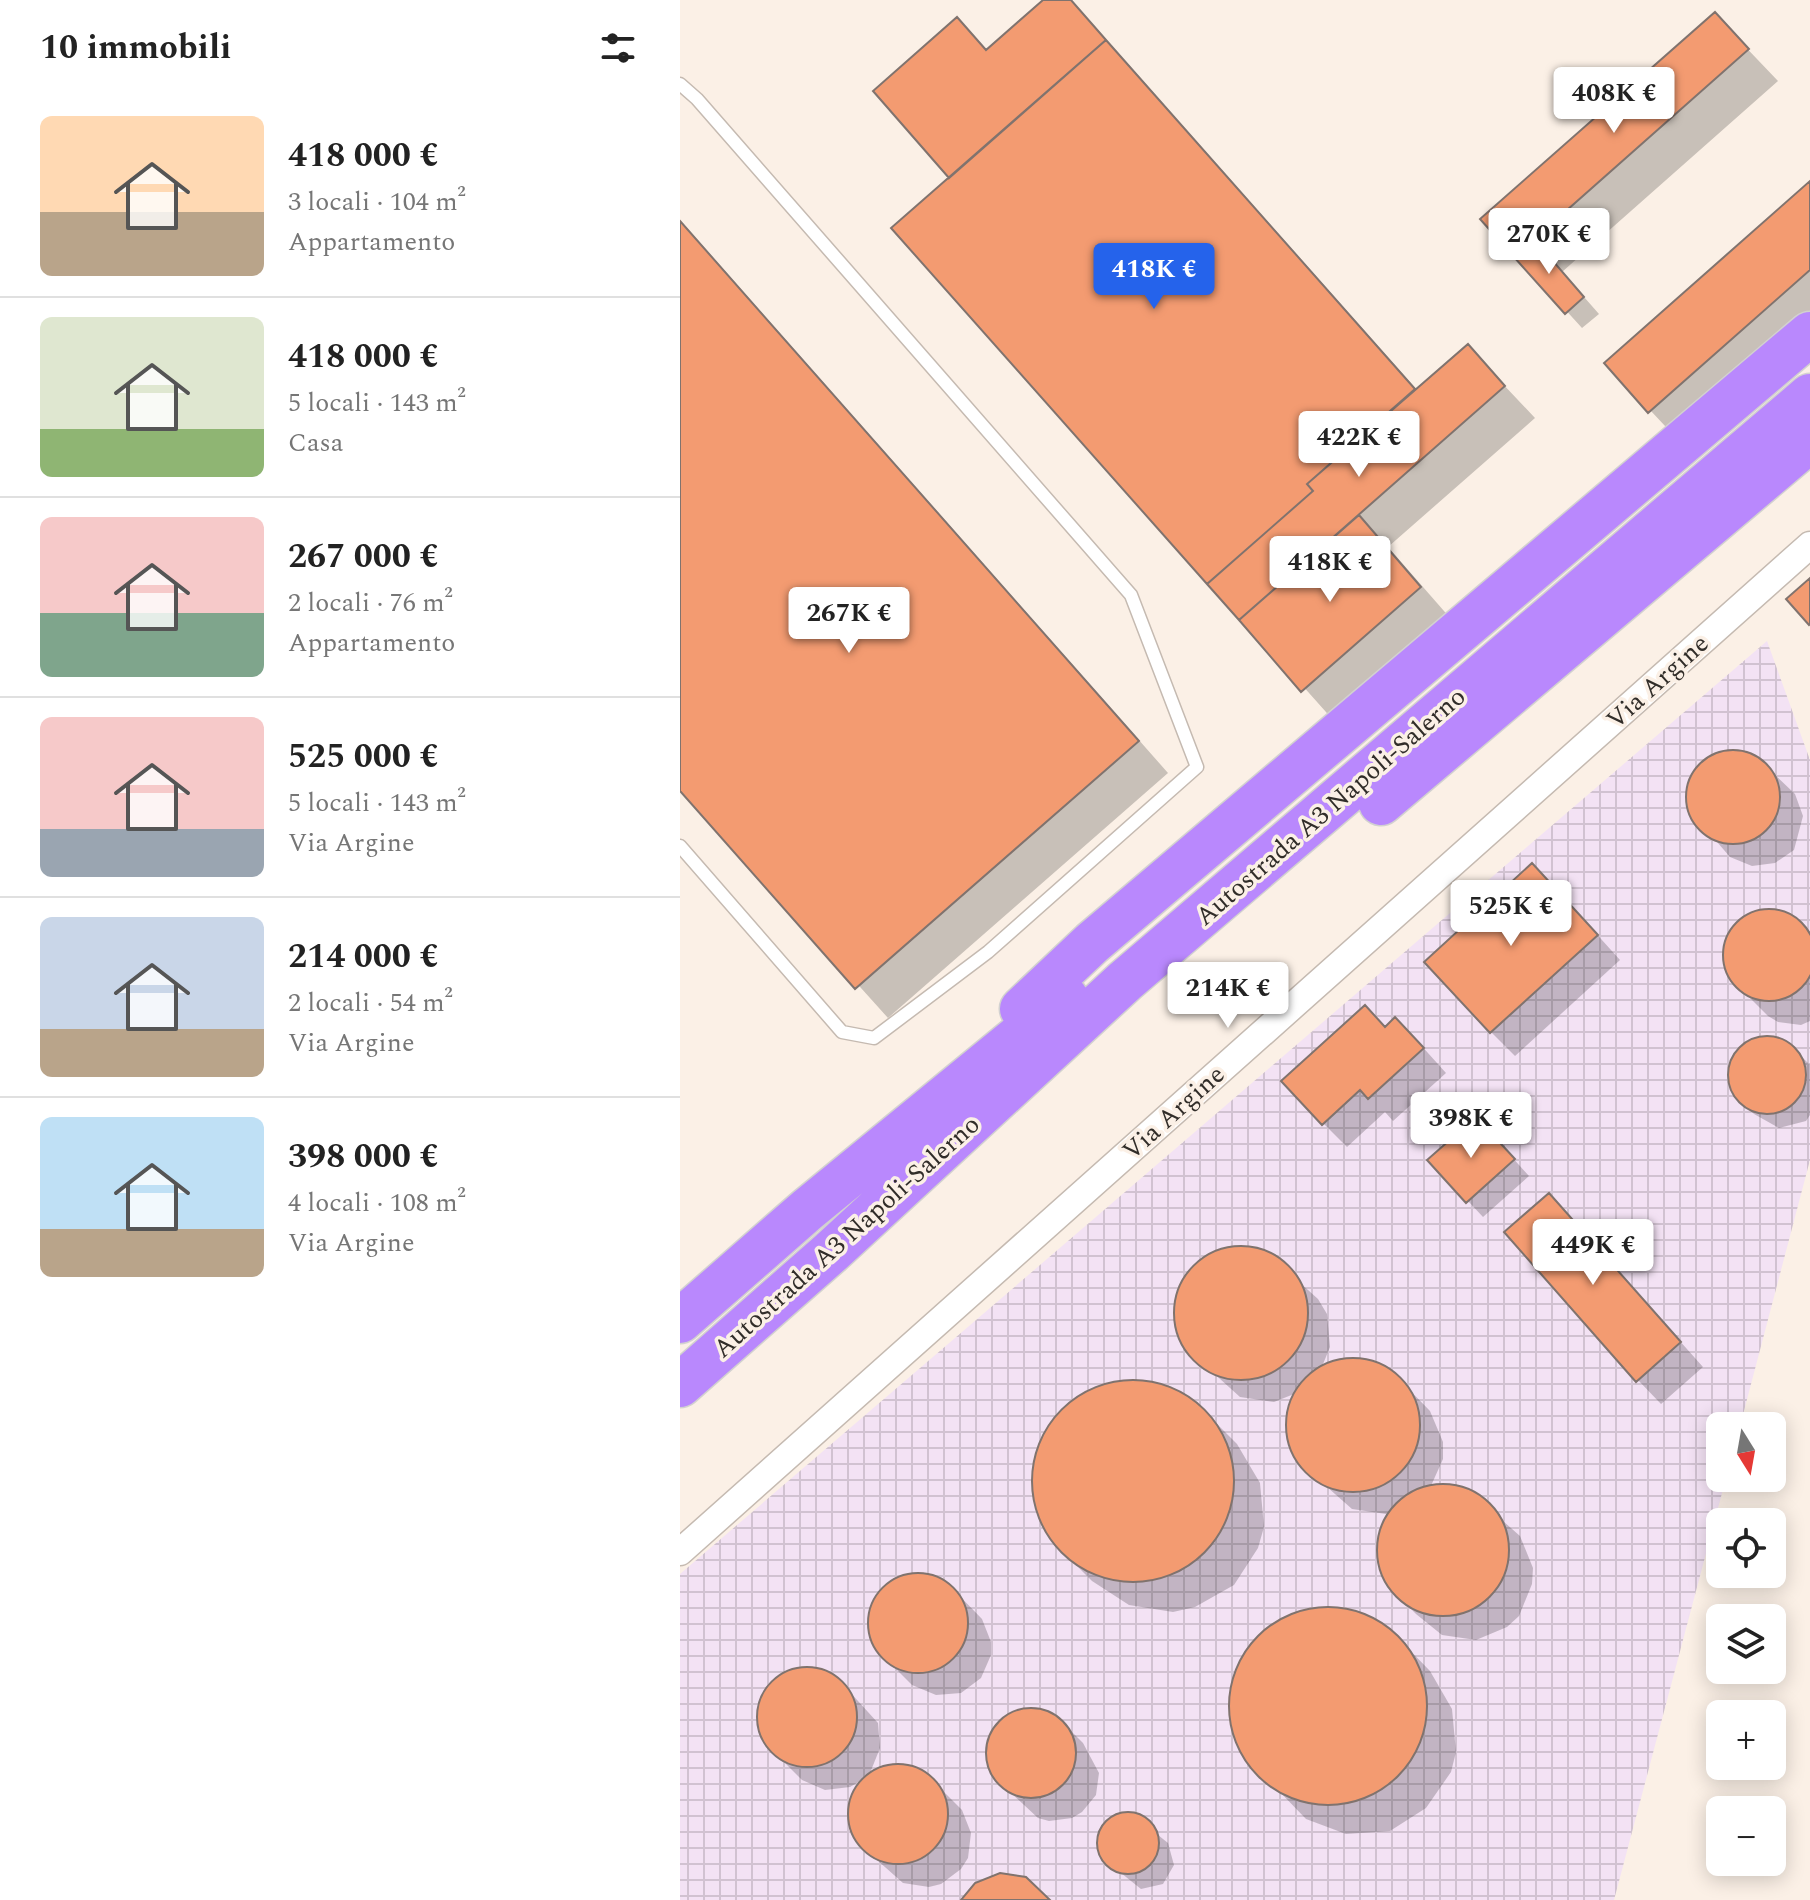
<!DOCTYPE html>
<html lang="it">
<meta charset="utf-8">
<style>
:root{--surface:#fff;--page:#f6f6f6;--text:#222;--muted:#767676;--line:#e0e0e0;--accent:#2563eb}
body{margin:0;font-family:Spectral,serif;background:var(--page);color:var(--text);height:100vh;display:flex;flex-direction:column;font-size:30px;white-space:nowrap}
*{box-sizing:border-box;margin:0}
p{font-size:26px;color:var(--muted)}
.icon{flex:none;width:44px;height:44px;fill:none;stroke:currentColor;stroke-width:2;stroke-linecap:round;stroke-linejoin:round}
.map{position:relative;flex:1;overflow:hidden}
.sheet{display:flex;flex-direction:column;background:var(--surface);width:680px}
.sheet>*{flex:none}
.needle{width:52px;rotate:169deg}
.controls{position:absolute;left:1026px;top:1412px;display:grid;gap:16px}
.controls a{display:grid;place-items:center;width:80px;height:80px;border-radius:12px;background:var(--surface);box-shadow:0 4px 20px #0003;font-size:40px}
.price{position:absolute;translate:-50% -68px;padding:0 18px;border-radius:8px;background:#fff;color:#222;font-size:26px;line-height:52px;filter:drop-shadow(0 2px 4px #0008)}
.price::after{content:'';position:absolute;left:50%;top:48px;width:24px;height:18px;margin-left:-12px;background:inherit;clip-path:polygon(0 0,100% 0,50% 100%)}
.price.active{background:var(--accent);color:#fff}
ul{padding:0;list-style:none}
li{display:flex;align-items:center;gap:24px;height:200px;padding:0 40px}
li+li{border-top:2px solid var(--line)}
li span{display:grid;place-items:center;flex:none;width:224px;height:160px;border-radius:12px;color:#555}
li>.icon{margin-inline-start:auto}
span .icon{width:96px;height:96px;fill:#fffc;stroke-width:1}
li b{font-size:34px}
h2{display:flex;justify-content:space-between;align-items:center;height:96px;padding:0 40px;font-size:34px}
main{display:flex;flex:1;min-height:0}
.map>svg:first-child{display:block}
</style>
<main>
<section class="sheet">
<h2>10 immobili<svg class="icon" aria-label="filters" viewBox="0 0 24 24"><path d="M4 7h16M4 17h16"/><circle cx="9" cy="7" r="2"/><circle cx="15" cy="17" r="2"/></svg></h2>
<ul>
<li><span style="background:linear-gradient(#ffd9b3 60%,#b9a48a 0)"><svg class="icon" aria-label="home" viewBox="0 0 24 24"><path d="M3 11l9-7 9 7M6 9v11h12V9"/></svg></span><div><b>418 000 €</b><p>3 locali · 104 m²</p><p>Appartamento</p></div></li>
<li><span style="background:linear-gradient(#dfe7d0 70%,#8fb573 0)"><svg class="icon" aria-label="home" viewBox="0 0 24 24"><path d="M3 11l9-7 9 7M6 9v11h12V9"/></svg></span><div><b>418 000 €</b><p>5 locali · 143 m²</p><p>Casa</p></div></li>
<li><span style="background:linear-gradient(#f6c9c9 60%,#7fa58c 0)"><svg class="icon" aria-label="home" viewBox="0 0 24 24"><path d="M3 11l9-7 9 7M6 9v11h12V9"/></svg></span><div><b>267 000 €</b><p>2 locali · 76 m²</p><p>Appartamento</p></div></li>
<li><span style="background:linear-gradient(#f6c9c9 70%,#9aa5b1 0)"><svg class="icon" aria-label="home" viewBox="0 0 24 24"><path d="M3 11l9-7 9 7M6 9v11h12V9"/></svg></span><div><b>525 000 €</b><p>5 locali · 143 m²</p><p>Via Argine</p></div></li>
<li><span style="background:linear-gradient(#c9d6e8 70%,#b9a48a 0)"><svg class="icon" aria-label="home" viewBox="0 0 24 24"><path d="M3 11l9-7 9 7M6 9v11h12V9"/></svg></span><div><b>214 000 €</b><p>2 locali · 54 m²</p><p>Via Argine</p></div></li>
<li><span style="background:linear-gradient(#bfe0f5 70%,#b9a48a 0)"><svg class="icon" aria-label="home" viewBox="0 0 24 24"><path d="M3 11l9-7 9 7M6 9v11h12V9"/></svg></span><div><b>398 000 €</b><p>4 locali · 108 m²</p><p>Via Argine</p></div></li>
</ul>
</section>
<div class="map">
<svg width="1130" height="1900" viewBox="0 0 1130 1900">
<defs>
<pattern id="industrial-grid" width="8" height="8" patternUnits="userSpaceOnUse" patternTransform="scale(2)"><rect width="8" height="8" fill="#f3e2f4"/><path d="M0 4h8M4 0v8" fill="none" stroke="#d1c2d1"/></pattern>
</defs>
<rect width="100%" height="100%" fill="#fbf0e6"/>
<path fill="url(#industrial-grid)" d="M1087,641L1130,760V1160L1060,1426H1040V1478H1046L934,1900H0V1574Z"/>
<path fill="#0003" d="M366,0H389L409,20L737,390L787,346L855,418L708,547L771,619L654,721L214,228L272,178L277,20L308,51Z
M1035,15L1098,81L882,272L919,314L902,328L803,219Z
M1130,183V328L1000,442L926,363Z
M0,220L488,773L208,1018L0,787Z
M1060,752L1071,755L1090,770L1115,794L1123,816L1114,850L1095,863L1072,866L1050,857L1012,813L1009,790L1018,769L1037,755Z
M876,889L940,960L835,1056L811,1032Z
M1086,911L1109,914L1130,932V1021L1121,1025L1098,1022L1088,1016L1054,982L1046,960L1049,937L1055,928L1064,919Z
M706,1028L739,1043L766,1073L713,1121L705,1112L667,1147L643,1123Z
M1092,1038L1118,1053L1130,1065V1115L1126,1121L1099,1128L1074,1114L1057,1097L1050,1069L1065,1045Z
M812,1135L849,1176L803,1217L788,1201Z
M892,1220L1023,1367L981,1404L958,1380Z
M554,1248L587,1253L638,1299L647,1314L650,1347L641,1369L649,1365L683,1361L714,1374L750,1411L763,1442V1459L750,1488L773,1486L789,1491L840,1536L853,1568L852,1584L839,1616L827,1627L796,1640L762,1635L736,1614L711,1589L703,1574L699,1541L704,1525L715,1510L706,1514L672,1509L621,1464L609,1432V1416L619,1392L594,1402L560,1397L509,1351L501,1337L497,1304L510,1272L522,1261Z
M467,1382L489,1388L526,1413L557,1444L580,1483L584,1527L578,1548L554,1585L515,1607L493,1612L449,1605L412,1581L380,1549L358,1510L354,1467L370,1425L385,1408L423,1386Z
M232,1574L245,1575L268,1584L302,1619L311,1642V1655L301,1678L281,1693L256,1695L232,1685L199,1652L189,1628L190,1616L200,1592L209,1584Z
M639,1609L682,1615L719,1639L750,1671L772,1709L776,1752L771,1772L746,1808L710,1831L666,1834L626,1819L564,1755L555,1736L551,1715L557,1672L581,1636L618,1614Z
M134,1669L158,1679L198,1723L200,1748L188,1778L200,1769L225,1766L248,1776L282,1810L291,1833L288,1858L281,1869L261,1884L249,1887L223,1883L188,1852L173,1832L170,1820L173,1794L182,1780L170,1787L145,1790L122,1780L88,1746L82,1735L79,1710L89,1686L109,1671Z
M357,1710L378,1718L403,1743L419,1773L416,1795L402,1812L392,1818L369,1821L358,1818L316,1779L307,1757L316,1725L334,1712Z
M453,1815L488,1843L494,1865L483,1884L461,1889L426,1861L420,1839L431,1821Z"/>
<path fill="#f39b71" stroke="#80736e" stroke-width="2" d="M363,0H391L426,40L269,178L193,91L277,17L306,50Z
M1035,12L1069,49L834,257L800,219Z
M426,40L735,389L627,484L633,491L527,584L211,228Z
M1130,181V270L968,413L924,363Z
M0,221L459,741L175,989L0,791Z
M854,239L904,297L885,314L834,257Z
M788,344L825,386L559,620L527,584L633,491L627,484Z
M679,515L741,587L621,692L559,620Z
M1130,578V624L1129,625L1106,599Z
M1006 797a47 47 0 1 1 94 0a47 47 0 1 1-94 0Z
M852,863L918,935L810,1033L744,962Z
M1043 955a46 46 0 1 1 92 0a46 46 0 1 1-92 0Z
M685,1005L705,1027L715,1017L744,1048L688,1099L680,1090L642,1125L601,1081Z
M1048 1075a39 39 0 1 1 78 0a39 39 0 1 1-78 0Z
M796,1117L835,1159L786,1203L747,1160Z
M869,1193L1001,1342L956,1382L824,1232Z
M494 1313a67 67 0 1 1 134 0a67 67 0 1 1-134 0Z
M606 1425a67 67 0 1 1 134 0a67 67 0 1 1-134 0Z
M352 1481a101 101 0 1 1 202 0a101 101 0 1 1-202 0Z
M697 1550a66 66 0 1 1 132 0a66 66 0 1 1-132 0Z
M188 1623a50 50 0 1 1 100 0a50 50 0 1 1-100 0Z
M549 1706a99 99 0 1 1 198 0a99 99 0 1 1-198 0Z
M77 1717a50 50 0 1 1 100 0a50 50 0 1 1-100 0Z
M306 1753a45 45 0 1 1 90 0a45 45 0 1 1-90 0Z
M168 1814a50 50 0 1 1 100 0a50 50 0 1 1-100 0Z
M417 1843a31 31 0 1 1 62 0a31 31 0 1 1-62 0Z
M320,1873L346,1877L370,1900H281L295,1883Z"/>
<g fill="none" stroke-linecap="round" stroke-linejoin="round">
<defs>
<path id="service" d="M0,84L17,99L451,595L517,767L308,952L194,1038L162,1032L0,846"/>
<path id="minor" d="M0,1552L1130,545"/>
<path id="motorway" d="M701,803L1130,440
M342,1009L412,943L1130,334
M0,1321L127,1210L386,998
M0,1385L151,1252L445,981L1130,396"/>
</defs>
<use href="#service" stroke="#c5bab1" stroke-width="15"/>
<use href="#minor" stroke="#c5bab1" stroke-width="29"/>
<use href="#motorway" stroke="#d2d1d0" stroke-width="47"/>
<use href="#service" stroke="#fff" stroke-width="12"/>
<use href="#minor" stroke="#fff" stroke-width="26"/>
<use href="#motorway" stroke="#b988fd" stroke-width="44"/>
</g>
<g text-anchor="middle" stroke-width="7" stroke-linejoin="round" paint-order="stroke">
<g font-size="26" fill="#312d29" stroke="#fbf0e6">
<text transform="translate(977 681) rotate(-42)" y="9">Via Argine</text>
<text transform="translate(650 806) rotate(-41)" y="9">Autostrada A3 Napoli-Salerno</text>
<text transform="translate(493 1112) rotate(-42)" y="9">Via Argine</text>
<text transform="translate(166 1236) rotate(-42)" y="9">Autostrada A3 Napoli-Salerno</text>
</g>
</g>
</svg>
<div class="controls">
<a><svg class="needle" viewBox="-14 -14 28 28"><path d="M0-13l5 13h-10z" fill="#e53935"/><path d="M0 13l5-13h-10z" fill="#767676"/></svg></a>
<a><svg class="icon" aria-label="locate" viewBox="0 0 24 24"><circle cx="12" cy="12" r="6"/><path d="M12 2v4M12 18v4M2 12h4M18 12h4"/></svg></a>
<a><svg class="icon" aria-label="layers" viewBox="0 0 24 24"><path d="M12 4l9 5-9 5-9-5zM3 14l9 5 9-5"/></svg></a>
<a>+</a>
<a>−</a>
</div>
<b class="price" style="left:934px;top:135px">408K €</b>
<b class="price" style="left:869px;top:276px">270K €</b>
<b class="price active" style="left:474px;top:311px">418K €</b>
<b class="price" style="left:679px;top:479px">422K €</b>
<b class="price" style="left:650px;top:604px">418K €</b>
<b class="price" style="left:169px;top:655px">267K €</b>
<b class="price" style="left:831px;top:948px">525K €</b>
<b class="price" style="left:548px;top:1030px">214K €</b>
<b class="price" style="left:791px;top:1160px">398K €</b>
<b class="price" style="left:913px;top:1287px">449K €</b>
</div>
</main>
